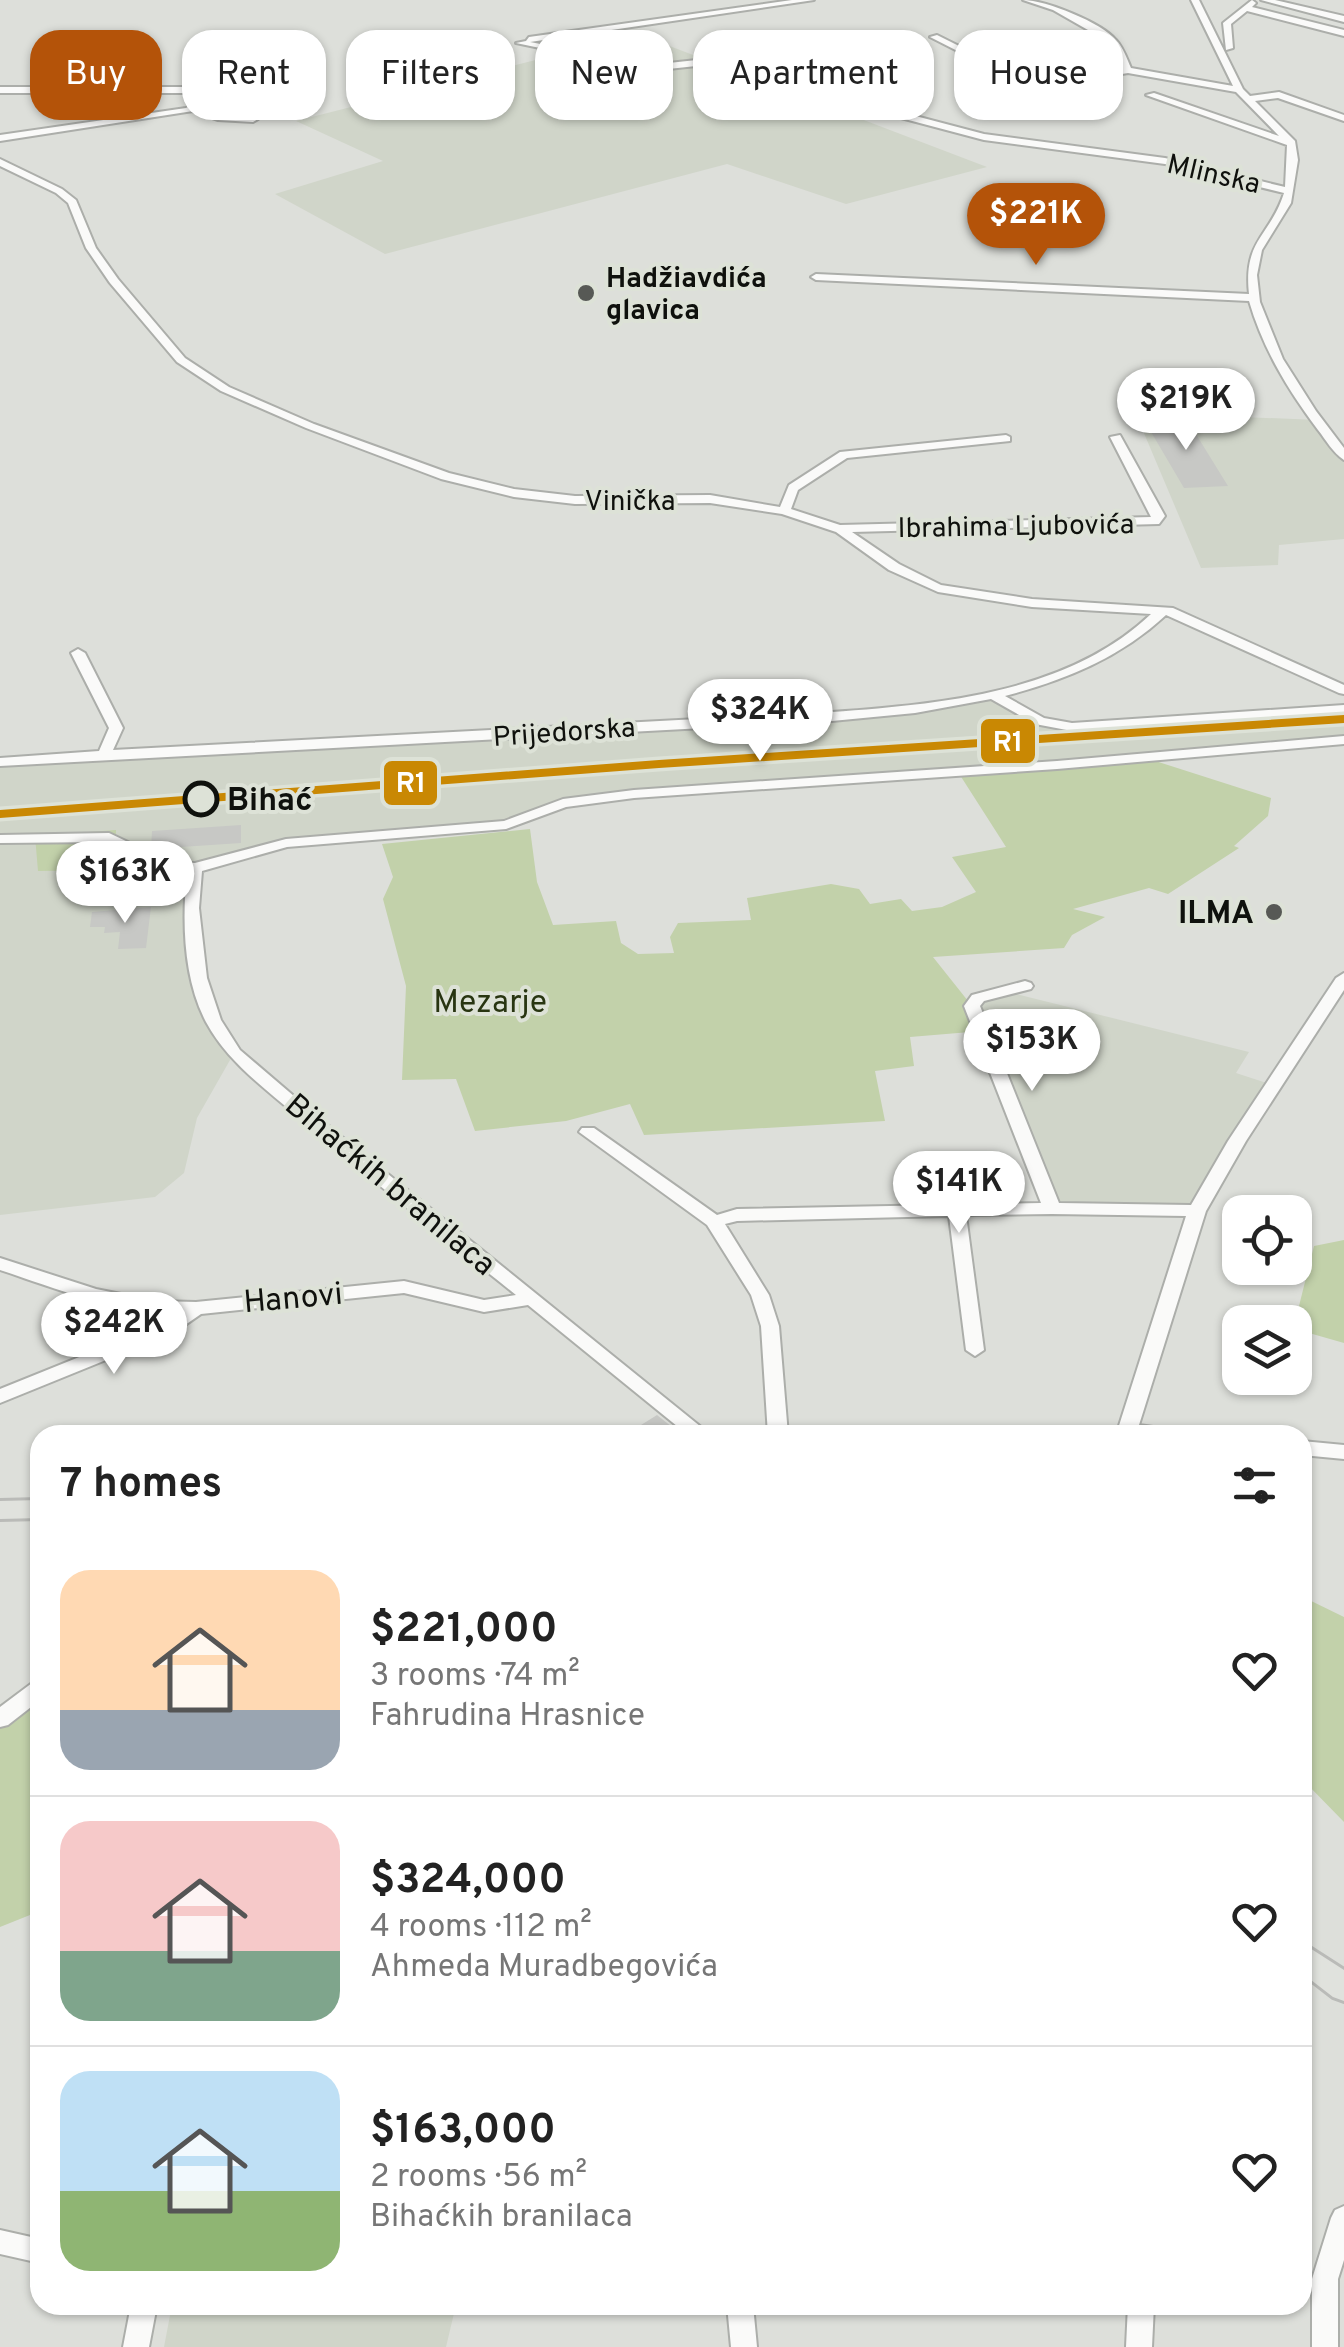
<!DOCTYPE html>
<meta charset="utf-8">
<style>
:root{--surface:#fff;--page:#f6f6f6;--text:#222;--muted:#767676;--line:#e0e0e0;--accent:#b45309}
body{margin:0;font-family:Overpass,sans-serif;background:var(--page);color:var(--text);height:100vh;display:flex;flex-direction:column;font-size:38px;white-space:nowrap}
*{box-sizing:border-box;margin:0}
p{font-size:32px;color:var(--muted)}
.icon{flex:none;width:55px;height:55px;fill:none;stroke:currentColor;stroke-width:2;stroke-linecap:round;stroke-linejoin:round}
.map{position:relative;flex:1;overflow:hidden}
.sheet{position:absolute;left:30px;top:1425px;width:1282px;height:890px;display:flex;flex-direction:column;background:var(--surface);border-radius:30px;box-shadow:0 2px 8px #0004}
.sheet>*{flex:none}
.banner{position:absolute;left:30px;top:30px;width:1285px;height:90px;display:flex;gap:20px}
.fabs{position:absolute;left:1222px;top:1195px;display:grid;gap:20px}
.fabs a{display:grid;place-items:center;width:90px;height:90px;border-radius:20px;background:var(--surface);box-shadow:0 2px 8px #0004;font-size:50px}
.price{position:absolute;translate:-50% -85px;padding:0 22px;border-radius:35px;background:#fff;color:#222;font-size:32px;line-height:65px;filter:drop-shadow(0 2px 5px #0008)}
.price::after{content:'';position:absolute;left:50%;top:60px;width:30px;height:22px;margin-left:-15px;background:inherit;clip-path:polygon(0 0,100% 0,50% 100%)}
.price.active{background:var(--accent);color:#fff}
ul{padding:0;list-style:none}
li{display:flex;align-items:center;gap:30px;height:250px;padding:0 30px}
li+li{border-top:2px solid var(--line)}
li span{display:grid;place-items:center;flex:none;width:280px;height:200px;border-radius:30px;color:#555}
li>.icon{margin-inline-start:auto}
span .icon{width:120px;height:120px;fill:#fffc;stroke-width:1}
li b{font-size:42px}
h2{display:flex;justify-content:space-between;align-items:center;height:120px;padding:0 30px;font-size:42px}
.tag{padding:0 35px;border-radius:30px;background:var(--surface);box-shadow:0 2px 8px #0004;font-size:35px;line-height:90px}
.tag.active{background:var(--accent);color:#fff}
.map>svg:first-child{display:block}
</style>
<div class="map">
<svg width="1344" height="2347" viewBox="0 0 1344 2347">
<rect width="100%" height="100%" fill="#dddfda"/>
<path fill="#d0d5c9" d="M638,34L987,167L846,204L727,164L385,254L275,194L383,161L296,121Z
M1191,415L1318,420L1344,456V539L1279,545L1278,565L1201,568L1138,419Z
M993,695L1051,725L1344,709V740L563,803L527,820L286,843L195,868L199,978L234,1053L197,1118L184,1173L155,1197L0,1215V762L867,712Z
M1004,991L1249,1052L1236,1073L1273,1085L1197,1211L1052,1208L973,1002Z
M172,2305H456L446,2347H164Z"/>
<path fill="#c2d1aa" d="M1146,758L1271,798L1268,816L1234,846L1239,848L1168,894L1149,888L1073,909L1105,917L1072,935L1064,948L933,957L972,1006L982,1031L910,1037L914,1066L875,1071L885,1121L644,1135L630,1104L566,1121L475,1131L456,1079L402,1080L406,986L383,899L393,877L382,844L530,829L537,882L553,925L616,921L621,943L638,954L674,953L670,937L678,923L751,920L747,898L831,884L859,889L870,904L901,899L912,911L942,907L976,892L952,857L1006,847L958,772Z
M116,830L115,870L38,871L35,836Z
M1344,1240V1343L1295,1329V1322L1314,1246Z
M1303,1597L1344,1617V1822L1303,1780Z
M40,1683V1911L0,1927V1712Z"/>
<path fill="#c7c8c5" d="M1186,418L1228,486L1184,488L1144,420Z
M241,825V843L151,849L152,831Z
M151,907L146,948L118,949L120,932L104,933L105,927H90L92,912Z
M657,1415L682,1435H625Z"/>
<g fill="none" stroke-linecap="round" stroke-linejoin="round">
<defs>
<path id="minor" d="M792,0H814L530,42L650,65L734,56L790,83L984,134L1165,158L1285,187L1287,145L1146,95L1154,93L1279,136L1236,92L1128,73L1032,89L930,37L937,35L1033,83L1123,68L1109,42L1053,10L1023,0C1046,0 1102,23 1116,40C1123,47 1127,59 1131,68L1233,86L1191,0H1199L1243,89L1250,96L1279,92L1344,115V121L1278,98L1255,101L1295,141L1298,160L1291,203L1262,250L1257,275L1260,302L1283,359L1316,411L1344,448V460C1333,453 1326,440 1318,430C1288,390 1263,349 1249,301L816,280L811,277L816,274L1249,294C1243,239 1270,237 1284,193L1165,164L984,140L784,87L733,62L650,71L516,43L526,41L529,37Z
M1252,0L1256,3L1252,7L1344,30V36L1247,11L1231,24L1233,48L1226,50L1223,23Z
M1261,0H1275L1344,16V22Z
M0,87H198L203,90L198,107L219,114L253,116L258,119L253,122L218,120L193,111L0,141V135L186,108L190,106L193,93H0Z
M0,159L62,189L76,200L96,248L118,279L185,358L229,387L314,424L449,473L514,489L575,496L710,495L780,507L789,485L840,452L1006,435L1010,437V441L847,458L798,490L791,509L840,525L1151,517L1110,437L1120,435L1165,516L1159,524L852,532L899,564L941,585L1032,599L1173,608L1344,685V694L1339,693L1166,615C1120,658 1065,680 1005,696L1044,718L1072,723L1344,705V713L1072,731L1035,724L991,699L915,713L832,721L0,766V758L99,751L109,728L71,653L78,649L85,653L123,728L113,750L832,712C941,704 1068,693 1151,614L1032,607L938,592L889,570L836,532L782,514L710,503L575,504L514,497L441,479L306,428L221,391L177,362L110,283L86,248L68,203L56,193L0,166Z
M1344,736V744L1057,769L634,798L566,807L506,829L287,847L202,871L199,908L207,978L221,1020L240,1050L336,1132L711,1435H688L528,1305L484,1312L404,1293L201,1314L175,1332L0,1403V1389L161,1324L176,1314C115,1312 57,1289 0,1270V1258L96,1289L156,1301L196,1302L404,1281L484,1300L516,1295C442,1236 367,1177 296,1115C263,1087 227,1061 206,1022C183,978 182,920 187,872L162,869L106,842L0,843V835L109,833L170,862L195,863L286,839L504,821L563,799L634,790L1057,761Z
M1344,973V990L1246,1141L1206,1211L1139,1425L1174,1430L1177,1435H1116L1186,1216L1052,1214L966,1215L984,1350L975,1356L966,1350L949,1216L737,1221L725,1224L769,1295L779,1326L788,1435H768L761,1326L751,1295L707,1225L579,1132L582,1128H594L717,1215L737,1209L1041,1203L964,1006L972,995L1025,981L1031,983L1033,986L1031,989L984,1001L980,1006L1059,1203L1191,1205L1228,1141L1336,978Z
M1302,1441L1344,1445V1459L1302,1455Z
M40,1681V1700L8,1725L0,1727V1707L32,1683Z
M1344,2206V2260L1338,2279V2347H1312V2279L1331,2218L1335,2210Z
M0,2230L40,2239V2263L0,2254Z
M131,2305H157L149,2347H123Z
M727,2305H753L757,2347H731Z
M1128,2305H1154L1152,2347H1126Z"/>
<path id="major" d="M40,1500V1518L0,1519V1501Z
M1302,1943L1344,1970V2001L1333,1997L1302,1973Z"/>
</defs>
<use href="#minor" stroke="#acaeaa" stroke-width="4"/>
<use href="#major" stroke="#babbb8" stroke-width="6"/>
<use href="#minor" fill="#fafaf9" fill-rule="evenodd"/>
<use href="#major" fill="#e0e2dd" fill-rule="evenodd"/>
<defs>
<path id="rail-1" d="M1344,715V723L659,768L0,818V810L659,760Z"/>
</defs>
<use href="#rail-1" stroke="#dde2d7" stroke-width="7"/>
<use href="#rail-1" fill="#c98803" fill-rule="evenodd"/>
</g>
<g fill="#575955" stroke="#dde2d7" stroke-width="4">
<circle cx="586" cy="293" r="10"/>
<circle cx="1274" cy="912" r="10"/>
</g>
<circle fill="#dde2d7" stroke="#0f110d" stroke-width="5" cx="201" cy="799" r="16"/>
<g text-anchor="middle" stroke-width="8" stroke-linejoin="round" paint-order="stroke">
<g font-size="28" fill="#0f110d" stroke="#dde2d7">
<text transform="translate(1214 173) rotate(13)" y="10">Mlinska</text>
<text x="630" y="510">Vinička</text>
<text transform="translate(1016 525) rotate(-1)" y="10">Ibrahima Ljubovića</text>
<text transform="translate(564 731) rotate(-4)" y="10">Prijedorska</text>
</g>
<g font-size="28" font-weight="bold" fill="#0f110d" stroke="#dde2d7" text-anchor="start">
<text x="606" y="287">Hadžiavdića<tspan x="606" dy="32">glavica</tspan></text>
</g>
<g font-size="32" font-weight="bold" fill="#0f110d" stroke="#dde2d7" text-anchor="start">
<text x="227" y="810">Bihać</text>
</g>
<g font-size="32" font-weight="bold" fill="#0f110d" stroke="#dde2d7" text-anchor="end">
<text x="1254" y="923">ILMA</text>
</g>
<g font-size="32" fill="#283511" stroke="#dde2d7">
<text x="490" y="1012">Mezarje</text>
</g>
<g font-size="32" fill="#0f110d" stroke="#dde2d7">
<text transform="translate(391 1184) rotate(40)" y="11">Bihaćkih branilaca</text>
<text transform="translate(293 1297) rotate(-5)" y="11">Hanovi</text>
</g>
</g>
<g stroke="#dde2d7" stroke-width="4">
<rect x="979" y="717" width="58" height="48" rx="10" fill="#c98803"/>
<rect x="382" y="759" width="57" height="48" rx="10" fill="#c98803"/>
</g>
<g font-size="28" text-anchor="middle" font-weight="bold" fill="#fff">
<text x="1008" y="751">R1</text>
<text x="411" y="792">R1</text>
</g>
</svg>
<div class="fabs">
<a><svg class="icon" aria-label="locate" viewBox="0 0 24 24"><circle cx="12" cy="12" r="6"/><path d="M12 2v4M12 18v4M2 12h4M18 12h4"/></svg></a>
<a><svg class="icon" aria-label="layers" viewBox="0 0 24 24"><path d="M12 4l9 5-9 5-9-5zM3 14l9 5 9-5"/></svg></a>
</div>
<b class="price active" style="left:1036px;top:268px">$221K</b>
<b class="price" style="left:1186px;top:453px">$219K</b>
<b class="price" style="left:760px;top:764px">$324K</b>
<b class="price" style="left:125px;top:926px">$163K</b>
<b class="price" style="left:1032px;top:1094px">$153K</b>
<b class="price" style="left:959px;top:1236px">$141K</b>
<b class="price" style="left:114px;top:1377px">$242K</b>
<div class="banner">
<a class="tag active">Buy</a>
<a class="tag">Rent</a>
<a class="tag">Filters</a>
<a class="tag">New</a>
<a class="tag">Apartment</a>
<a class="tag">House</a>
</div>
<section class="sheet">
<h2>7 homes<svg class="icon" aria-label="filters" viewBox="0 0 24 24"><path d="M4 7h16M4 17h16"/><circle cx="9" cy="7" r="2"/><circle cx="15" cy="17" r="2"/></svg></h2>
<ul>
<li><span style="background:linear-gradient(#ffd9b3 70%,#9aa5b1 0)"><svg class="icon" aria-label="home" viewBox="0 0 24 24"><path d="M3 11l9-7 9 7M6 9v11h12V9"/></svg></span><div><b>$221,000</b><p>3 rooms · 74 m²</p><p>Fahrudina Hrasnice</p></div><svg class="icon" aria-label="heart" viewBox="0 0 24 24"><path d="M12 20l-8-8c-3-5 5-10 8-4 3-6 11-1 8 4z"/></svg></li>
<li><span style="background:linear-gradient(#f6c9c9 65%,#7fa58c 0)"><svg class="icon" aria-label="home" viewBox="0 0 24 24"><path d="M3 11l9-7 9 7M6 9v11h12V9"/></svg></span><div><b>$324,000</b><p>4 rooms · 112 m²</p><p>Ahmeda Muradbegovića</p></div><svg class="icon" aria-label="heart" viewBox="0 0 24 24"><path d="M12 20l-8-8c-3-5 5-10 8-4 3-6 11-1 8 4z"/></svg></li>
<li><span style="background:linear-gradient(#bfe0f5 60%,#8fb573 0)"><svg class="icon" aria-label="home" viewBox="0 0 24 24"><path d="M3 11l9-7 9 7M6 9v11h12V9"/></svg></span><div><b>$163,000</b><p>2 rooms · 56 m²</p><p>Bihaćkih branilaca</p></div><svg class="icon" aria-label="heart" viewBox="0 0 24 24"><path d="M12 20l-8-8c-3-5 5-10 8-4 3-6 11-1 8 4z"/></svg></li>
</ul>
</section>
</div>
